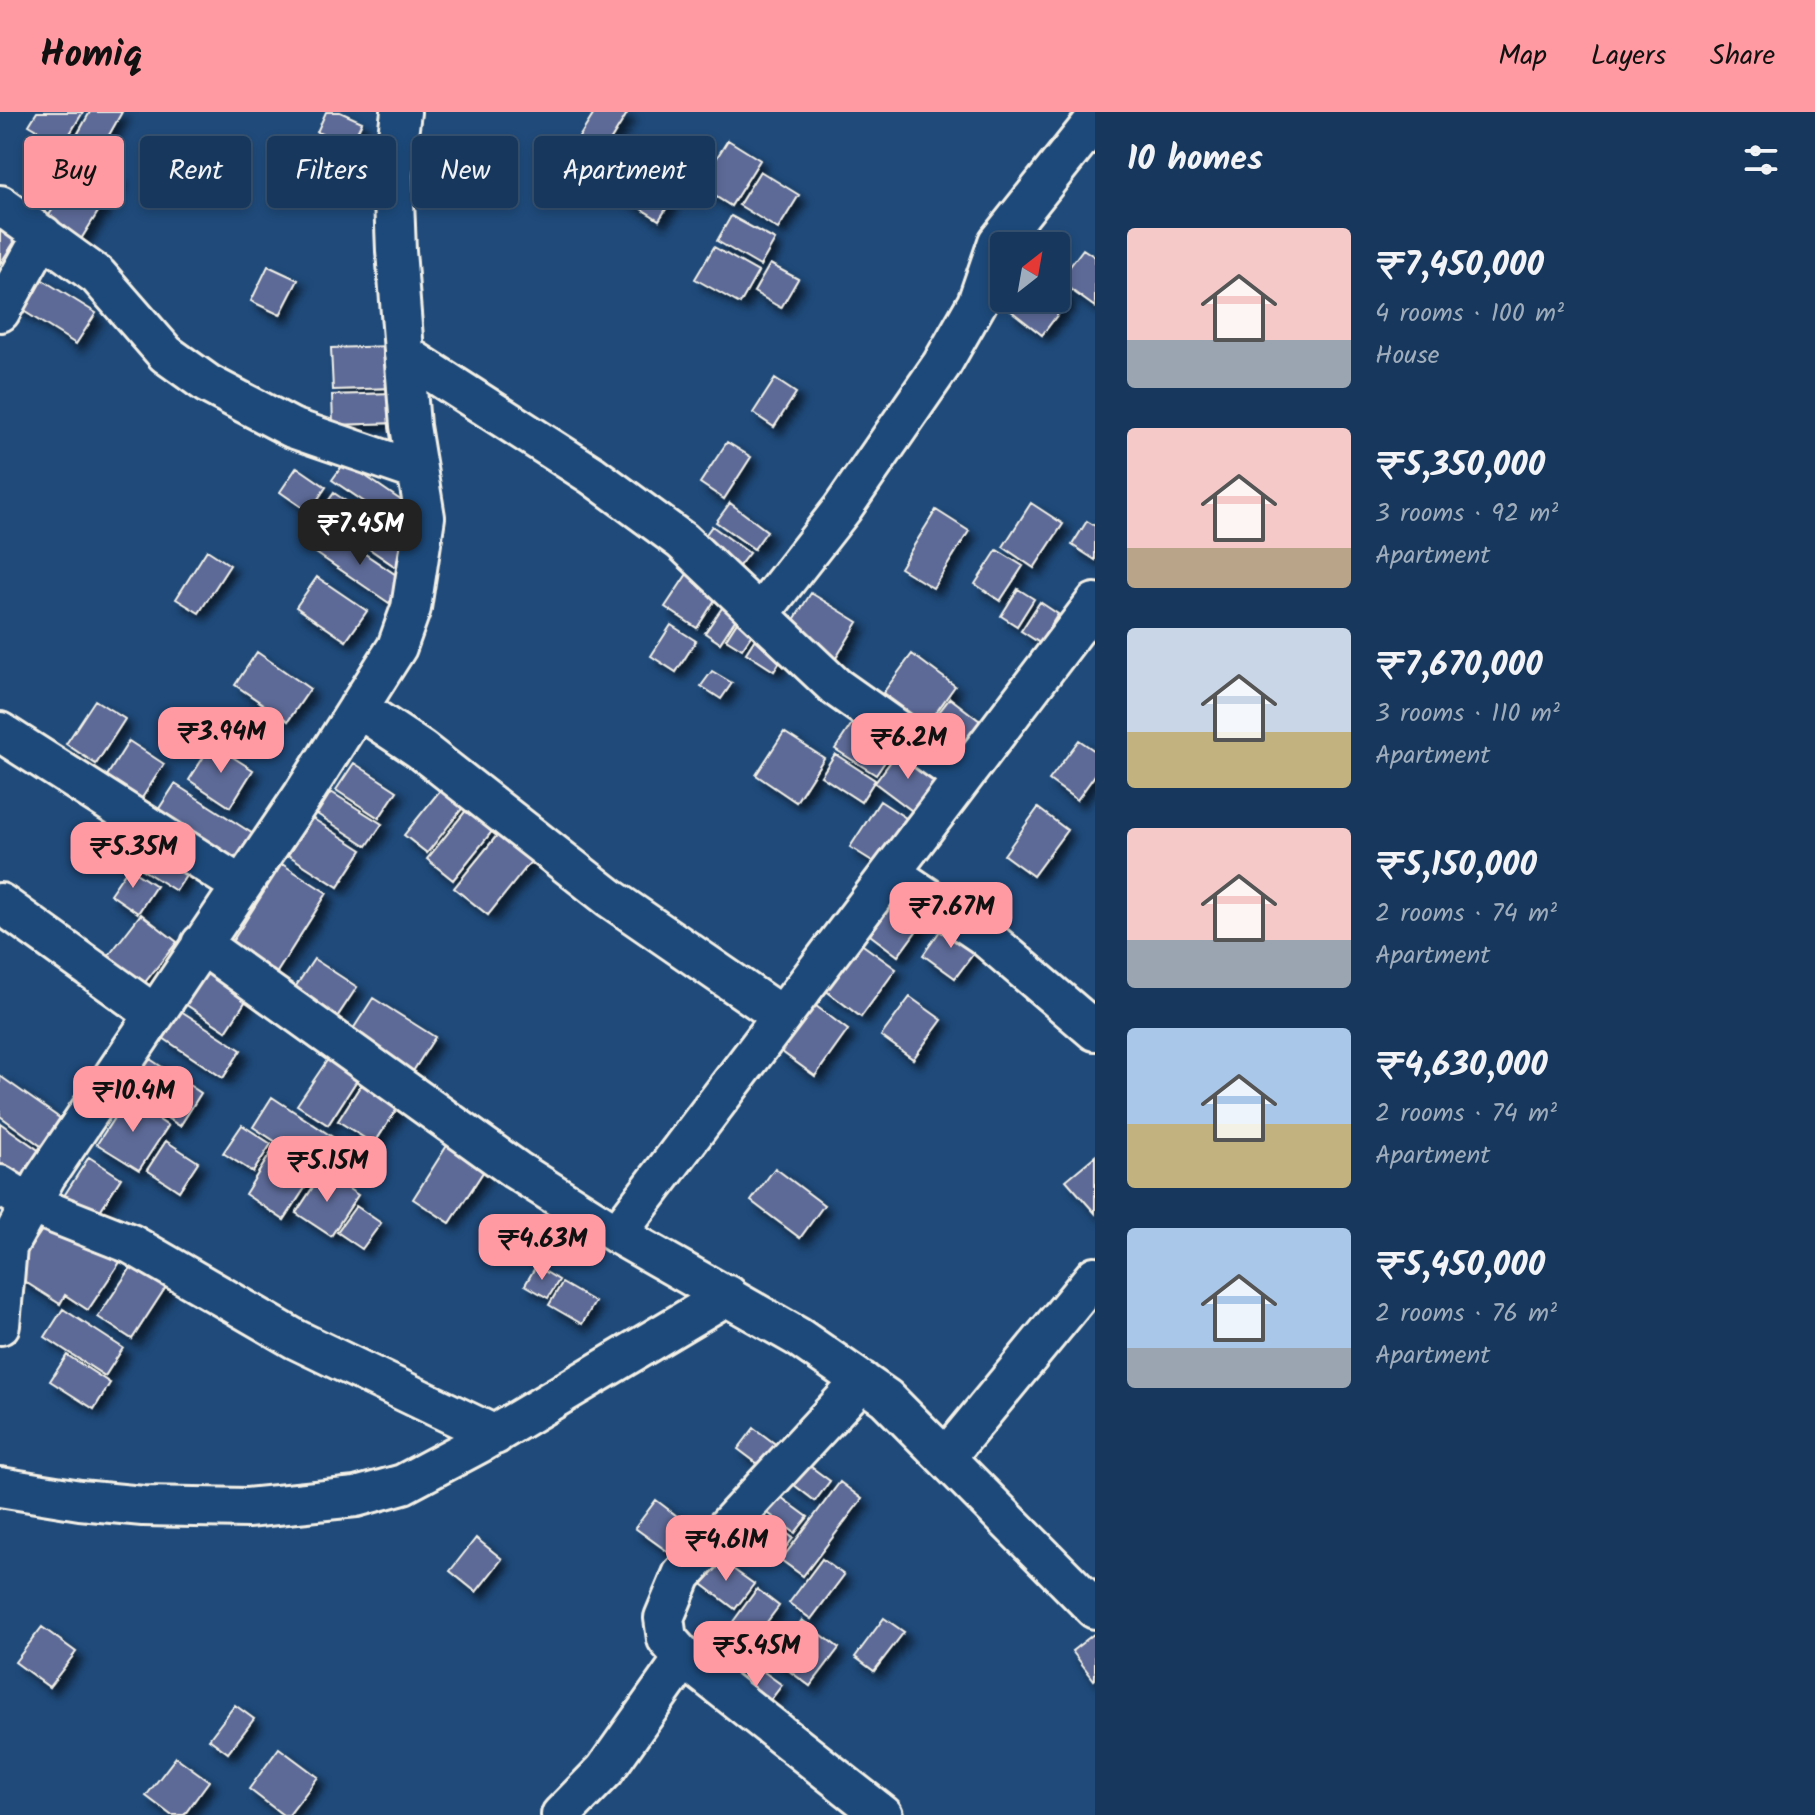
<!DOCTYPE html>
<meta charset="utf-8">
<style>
:root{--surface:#17385c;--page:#203f62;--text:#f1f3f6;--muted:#9eacbb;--line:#365272;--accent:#ff9aa2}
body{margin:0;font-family:Kalam,sans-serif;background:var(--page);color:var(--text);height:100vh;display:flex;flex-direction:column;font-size:30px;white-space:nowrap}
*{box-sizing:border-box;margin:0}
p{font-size:26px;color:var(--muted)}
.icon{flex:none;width:44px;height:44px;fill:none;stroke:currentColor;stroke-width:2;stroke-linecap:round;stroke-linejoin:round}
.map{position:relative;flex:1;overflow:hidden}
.side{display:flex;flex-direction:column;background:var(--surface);width:720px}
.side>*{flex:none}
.banner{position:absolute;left:24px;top:24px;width:760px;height:72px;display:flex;gap:16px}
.needle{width:52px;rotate:31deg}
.fabs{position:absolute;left:990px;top:120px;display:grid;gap:16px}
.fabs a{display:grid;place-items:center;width:80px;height:80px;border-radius:8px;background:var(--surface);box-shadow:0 4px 12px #0003,0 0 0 2px var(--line);font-size:40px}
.price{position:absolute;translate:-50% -68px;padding:0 18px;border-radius:16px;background:var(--accent);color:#111;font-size:26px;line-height:52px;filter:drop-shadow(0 2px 4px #0008)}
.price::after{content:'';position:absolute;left:50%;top:48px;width:24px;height:18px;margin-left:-12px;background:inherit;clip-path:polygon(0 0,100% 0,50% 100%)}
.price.current{background:#222;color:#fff}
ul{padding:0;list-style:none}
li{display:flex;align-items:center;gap:24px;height:200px;padding:0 32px}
li span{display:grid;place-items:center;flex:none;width:224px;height:160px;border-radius:8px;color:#555}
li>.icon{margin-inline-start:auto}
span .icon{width:96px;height:96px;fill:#fffc;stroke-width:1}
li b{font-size:34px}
h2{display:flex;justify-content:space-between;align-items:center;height:96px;padding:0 32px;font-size:34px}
.chip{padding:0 28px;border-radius:8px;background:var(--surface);box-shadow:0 4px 12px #0003,0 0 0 2px var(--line);font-size:28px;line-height:72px}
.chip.current{background:var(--accent);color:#111}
header{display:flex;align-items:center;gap:48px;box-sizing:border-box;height:112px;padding:0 40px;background:var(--accent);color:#111}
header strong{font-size:38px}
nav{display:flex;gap:44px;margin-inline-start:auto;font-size:28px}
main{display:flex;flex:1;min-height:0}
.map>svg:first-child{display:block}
</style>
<header>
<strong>Homiq</strong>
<nav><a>Map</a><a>Layers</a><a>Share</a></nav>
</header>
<main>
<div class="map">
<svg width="1095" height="1703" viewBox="0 0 1095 1703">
<defs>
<filter id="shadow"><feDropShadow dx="7" dy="7" stdDeviation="4" flood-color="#0009"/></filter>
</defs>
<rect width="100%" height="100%" fill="#1f4a7a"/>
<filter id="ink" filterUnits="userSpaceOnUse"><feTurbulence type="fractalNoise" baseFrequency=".0125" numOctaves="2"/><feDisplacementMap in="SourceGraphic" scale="16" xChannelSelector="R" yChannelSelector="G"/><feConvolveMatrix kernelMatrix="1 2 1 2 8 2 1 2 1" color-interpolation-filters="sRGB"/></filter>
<g filter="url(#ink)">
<path fill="#5d6b97" stroke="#f4f1e8" stroke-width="2" filter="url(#shadow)" d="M37,0H83L63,33L29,13Z
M90,0H122L100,39L76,25Z
M326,0H340L362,10L350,35L317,20Z
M595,0H628L602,42L578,27Z
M728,28L760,48L731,94L699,74Z
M652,35L690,59L659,108L621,84Z
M86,45L119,66L78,132L44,111Z
M760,59L799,83L778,117L739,93Z
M731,104L775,128L760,154L717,129Z
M0,108L20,121L0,152Z
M714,135L758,160L740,192L695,167Z
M1083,137L1095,145V195L1059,169Z
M770,152L798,167L781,196L754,180Z
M268,154L298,168L280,203L251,189Z
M33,162L96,201L76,232L14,193Z
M1056,175L1070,186L1042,223L1010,198L1019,186H1056Z
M391,234L392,276L333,278L331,236Z
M775,267L796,281L774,315L753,301Z
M395,281L396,311L333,313L332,283Z
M727,330L751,345L724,387L700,371Z
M345,350L418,400L406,418L332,368Z
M297,355L326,375L309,400L280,380Z
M334,381L415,436L400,458L319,402Z
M730,391L767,419L754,437L716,410Z
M1031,391L1063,412L1034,456L1003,435Z
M936,398L969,419L933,476L900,456Z
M1087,409L1095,414V448L1072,433Z
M712,414L749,441L732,463L696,436Z
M331,419L405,469L389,491L316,441Z
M207,438L230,453L199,501L176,487Z
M997,438L1023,454L1000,489L975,472Z
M687,462L718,483L697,516L665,495Z
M317,465L367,499L346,529L296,495Z
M1018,477L1034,487L1017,514L1001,504Z
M811,481L858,510L833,551L785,522Z
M1040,490L1058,502L1040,531L1021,519Z
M724,493L739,502L720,531L705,521Z
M742,502L758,513L742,537L726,527Z
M671,513L696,529L676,560L651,544Z
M762,516L790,534L774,559L746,541Z
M257,540L310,577L288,609L235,573Z
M912,542L955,574L927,613L883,581Z
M712,559L732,571L721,587L701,574Z
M950,586L993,619L964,657L921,624Z
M95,588L125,607L96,652L66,632Z
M853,610L894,636L876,663L835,637Z
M784,620L824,646L796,690L756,663Z
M1079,628L1095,639V663L1077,688L1049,668Z
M129,629L164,652L140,689L105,667Z
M212,632L253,658L230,695L189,668Z
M900,637L941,667L915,701L875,671Z
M835,642L875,668L861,690L821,664Z
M354,651L397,679L379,706L336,678Z
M446,671L468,689L427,741L404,723Z
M175,672L261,727L235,768L149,712Z
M331,680L382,712L367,734L317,702Z
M880,689L915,712L885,757L850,735Z
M472,691L498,712L453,768L427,747Z
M1038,696L1067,718L1033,764L1004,743Z
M312,706L362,738L338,775L288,743Z
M129,712L193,753L176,779L113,739Z
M503,716L536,743L488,803L454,776Z
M282,752L327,781L267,876L221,847Z
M128,756L156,774L138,801L110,782Z
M902,779L931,799L898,844L870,823Z
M141,802L177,830L138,879L103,851Z
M947,809L980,833L955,866L923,843Z
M860,831L896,857L861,905L825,878Z
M314,847L357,875L335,908L292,880Z
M209,857L249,884L226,919L185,892Z
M910,885L942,908L913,947L881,924Z
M373,886L435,925L408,967L346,928Z
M812,891L848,918L815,964L778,937Z
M181,899L241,938L223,966L163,926Z
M150,947L201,981L180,1014L128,981Z
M328,947L359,965L328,1013L297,993Z
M0,964L61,1007L41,1034L0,1004Z
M366,965L402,989L374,1032L338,1009Z
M272,985L334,1026L315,1055L253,1015Z
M127,986L168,1014L139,1058L97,1032Z
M0,1011L44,1042L20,1075L0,1061Z
M242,1013L271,1032L253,1060L223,1041Z
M166,1029L198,1050L179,1079L147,1058Z
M448,1032L485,1057L450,1111L413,1087Z
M274,1036L314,1062L284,1108L245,1082Z
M1095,1044V1101L1066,1068Z
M89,1045L121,1066L94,1108L62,1087Z
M775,1056L824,1093L800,1126L751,1089Z
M323,1060L358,1083L331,1124L296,1101Z
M356,1094L381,1111L362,1137L337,1120Z
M46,1112L68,1117L120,1150L88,1198L65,1183L60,1192L13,1162Z
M140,1142L173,1164L132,1227L98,1205Z
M536,1154L559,1168L548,1186L525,1173Z
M562,1171L595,1190L582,1212L549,1193Z
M63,1197L123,1236L105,1264L45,1225Z
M67,1243L110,1271L94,1297L50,1269Z
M754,1316L782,1337L766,1358L738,1337Z
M803,1349L830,1369L815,1389L789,1369Z
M840,1370L862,1387L803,1464L781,1448Z
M778,1383L808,1405L795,1421L765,1399Z
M656,1388L698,1420L678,1447L635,1416Z
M759,1401L793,1426L781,1442L747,1417Z
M476,1426L502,1447L476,1480L450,1459Z
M716,1445L754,1472L735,1497L698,1469Z
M822,1447L844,1463L811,1507L789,1491Z
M757,1477L779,1494L754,1527L732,1511Z
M884,1506L904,1520L874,1559L855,1545Z
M802,1508L839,1536L810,1574L773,1547Z
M42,1515L76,1540L49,1575L15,1550Z
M1095,1521V1567L1094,1568L1072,1539Z
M753,1552L782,1573L759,1603L731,1582Z
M235,1593L254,1607L228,1641L209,1627Z
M279,1636L318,1665L289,1703H283L249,1677Z
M176,1645L209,1669L184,1703H171L146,1684Z"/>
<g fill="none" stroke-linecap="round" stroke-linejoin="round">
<defs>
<path id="minor" d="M0,93L98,164L166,242L208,272L292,316L417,359
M0,200L43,123
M404,242L592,363L682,429L836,575L963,665
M760,502L842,397L942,252L977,191L998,130L1095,8
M358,596L421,638L610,786L780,903
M0,620L241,774
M891,761L983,823L1095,919
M0,791L154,902
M201,832L516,1058L617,1122L798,1225L886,1286L1095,1497
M0,1073L30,1092L131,1132L295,1227L495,1323
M617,1122L1095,491
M0,1213L7,1135L46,1064L303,683L397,535L411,496L425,405L410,314L396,139L393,62L401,0
M862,1269L682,1463L664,1506L667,1527L684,1546L883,1703
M947,1344L1095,1164
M0,1375L80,1388L143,1394L247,1396L356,1385L403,1372L480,1331L728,1183
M561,1703L605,1658L684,1546"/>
</defs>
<use href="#minor" stroke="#f4f1e8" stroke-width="44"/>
<use href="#minor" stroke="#1f4a7a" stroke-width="38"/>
</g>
</g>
</svg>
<div class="fabs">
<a><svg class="needle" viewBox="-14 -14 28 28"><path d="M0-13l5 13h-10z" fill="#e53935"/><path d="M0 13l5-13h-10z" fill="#9eacbb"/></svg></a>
</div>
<b class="price current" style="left:360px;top:455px">₹7.45M</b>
<b class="price" style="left:221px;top:663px">₹3.94M</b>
<b class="price" style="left:908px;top:669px">₹6.2M</b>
<b class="price" style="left:133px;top:778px">₹5.35M</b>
<b class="price" style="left:951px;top:838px">₹7.67M</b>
<b class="price" style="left:133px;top:1022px">₹10.4M</b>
<b class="price" style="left:327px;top:1092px">₹5.15M</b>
<b class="price" style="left:542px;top:1170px">₹4.63M</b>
<b class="price" style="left:726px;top:1471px">₹4.61M</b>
<b class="price" style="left:756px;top:1577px">₹5.45M</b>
<div class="banner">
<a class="chip current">Buy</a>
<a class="chip">Rent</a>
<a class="chip">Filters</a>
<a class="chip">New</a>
<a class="chip">Apartment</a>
</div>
</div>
<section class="side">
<h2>10 homes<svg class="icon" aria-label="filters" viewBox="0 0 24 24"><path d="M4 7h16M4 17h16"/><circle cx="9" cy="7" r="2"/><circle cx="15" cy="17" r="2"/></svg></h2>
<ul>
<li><span style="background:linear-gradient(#f6c9c9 70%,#9aa5b1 0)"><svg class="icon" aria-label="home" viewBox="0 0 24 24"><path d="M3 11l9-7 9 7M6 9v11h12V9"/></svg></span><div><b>₹7,450,000</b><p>4 rooms · 100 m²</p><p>House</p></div></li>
<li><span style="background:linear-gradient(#f6c9c9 75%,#b9a48a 0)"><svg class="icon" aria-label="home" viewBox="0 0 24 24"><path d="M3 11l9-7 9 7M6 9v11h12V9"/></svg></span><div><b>₹5,350,000</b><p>3 rooms · 92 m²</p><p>Apartment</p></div></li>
<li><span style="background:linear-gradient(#c9d6e8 65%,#c2b280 0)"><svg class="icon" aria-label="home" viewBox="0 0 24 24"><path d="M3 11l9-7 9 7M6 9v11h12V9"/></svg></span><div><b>₹7,670,000</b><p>3 rooms · 110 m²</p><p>Apartment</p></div></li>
<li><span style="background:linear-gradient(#f6c9c9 70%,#9aa5b1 0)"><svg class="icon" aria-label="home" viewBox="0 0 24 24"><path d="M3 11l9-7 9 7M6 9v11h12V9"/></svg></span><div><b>₹5,150,000</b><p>2 rooms · 74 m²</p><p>Apartment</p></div></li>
<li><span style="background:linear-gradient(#a9c7e8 60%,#c2b280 0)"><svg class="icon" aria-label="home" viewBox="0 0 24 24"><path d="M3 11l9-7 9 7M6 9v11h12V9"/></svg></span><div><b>₹4,630,000</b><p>2 rooms · 74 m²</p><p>Apartment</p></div></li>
<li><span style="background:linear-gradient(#a9c7e8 75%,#9aa5b1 0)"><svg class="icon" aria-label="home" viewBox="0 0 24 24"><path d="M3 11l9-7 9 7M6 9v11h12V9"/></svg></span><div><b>₹5,450,000</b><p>2 rooms · 76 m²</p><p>Apartment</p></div></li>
</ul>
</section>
</main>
